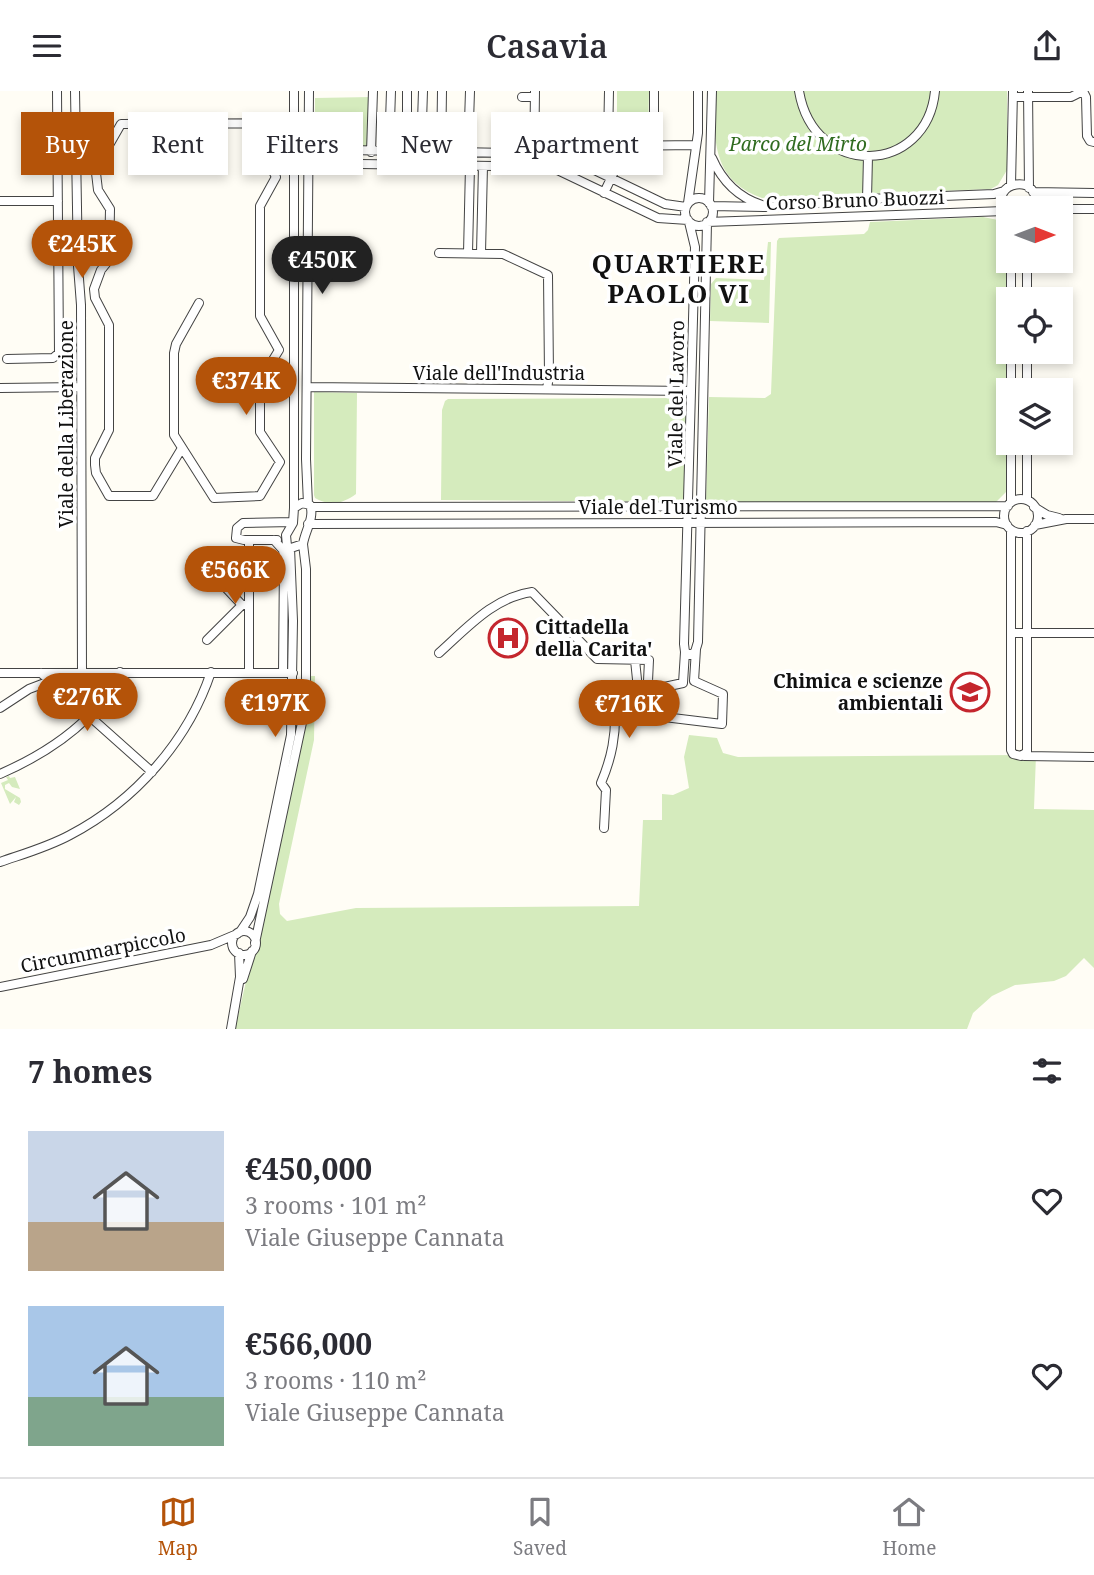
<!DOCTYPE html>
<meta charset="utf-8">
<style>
:root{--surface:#fff;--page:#f7f7f7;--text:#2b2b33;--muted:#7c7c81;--line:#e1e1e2;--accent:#b45309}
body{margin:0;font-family:"Noto Serif",serif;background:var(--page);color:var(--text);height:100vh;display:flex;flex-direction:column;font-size:26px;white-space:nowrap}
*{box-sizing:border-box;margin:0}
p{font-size:23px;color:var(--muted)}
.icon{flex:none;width:38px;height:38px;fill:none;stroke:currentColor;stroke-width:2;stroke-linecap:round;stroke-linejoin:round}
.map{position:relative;height:938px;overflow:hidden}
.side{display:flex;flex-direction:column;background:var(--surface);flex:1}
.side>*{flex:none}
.guide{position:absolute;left:21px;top:21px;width:700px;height:63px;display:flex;gap:14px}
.needle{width:46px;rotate:90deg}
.buttons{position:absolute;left:996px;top:105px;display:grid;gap:14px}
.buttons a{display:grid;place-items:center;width:77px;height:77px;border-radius:0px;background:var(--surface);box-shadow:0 4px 10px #0003;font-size:35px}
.price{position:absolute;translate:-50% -60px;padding:0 16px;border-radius:24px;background:var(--accent);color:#fff;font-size:23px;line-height:46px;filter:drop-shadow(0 2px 4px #0008)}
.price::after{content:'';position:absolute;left:50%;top:42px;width:21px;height:16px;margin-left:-10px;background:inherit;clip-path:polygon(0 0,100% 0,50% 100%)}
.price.current{background:#222;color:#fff}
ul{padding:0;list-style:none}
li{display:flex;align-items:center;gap:21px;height:175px;padding:0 28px}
li span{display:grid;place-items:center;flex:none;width:196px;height:140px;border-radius:0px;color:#555}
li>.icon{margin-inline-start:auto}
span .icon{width:84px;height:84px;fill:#fffc;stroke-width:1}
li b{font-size:30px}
h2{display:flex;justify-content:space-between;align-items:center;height:84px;padding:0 28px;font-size:30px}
.pill{padding:0 24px;border-radius:0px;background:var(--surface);box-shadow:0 4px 10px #0003;font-size:24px;line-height:63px}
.pill.current{background:var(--accent);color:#fff}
header{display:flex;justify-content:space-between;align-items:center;height:91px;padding:0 28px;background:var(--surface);font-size:32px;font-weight:600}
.dock{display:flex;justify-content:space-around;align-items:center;height:98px;border-top:2px solid var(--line);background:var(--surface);font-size:19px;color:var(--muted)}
.dock a{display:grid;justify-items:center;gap:4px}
.dock .current{color:var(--accent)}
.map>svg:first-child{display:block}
</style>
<header><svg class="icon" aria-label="menu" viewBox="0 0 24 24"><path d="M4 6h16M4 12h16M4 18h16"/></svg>Casavia<svg class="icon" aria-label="share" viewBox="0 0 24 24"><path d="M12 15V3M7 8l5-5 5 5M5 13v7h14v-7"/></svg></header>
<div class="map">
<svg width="1094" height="938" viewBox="0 0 1094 938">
<rect width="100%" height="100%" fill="#fffdf5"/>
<path fill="#d5ebbd" d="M617,0H649L648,43H617Z
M715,0H1007V79L998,94L991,98L762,107C710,89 714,46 715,0Z
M372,6L370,57L315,55V7Z
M983,126L998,129L1006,140L1008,393L1006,401L994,413L706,411L709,306L765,307L771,303L777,150L779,147L864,143L868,139L870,131Z
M768,151H771L769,232L710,230L711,193L716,187L764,189Z
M314,301L357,302L356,403C344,412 330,416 315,407L314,404Z
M687,307L684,411L441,409L442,319L445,310L448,308Z
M309,585H315L314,649L279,813L280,823L287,830L356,817L639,815L643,729H662V703L673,704L689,697L684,666L689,644L717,647L723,662L738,666L1036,664L1034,718L1094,719V877L1084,867L1066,885L1054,890L1015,894L992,905L973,922L967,938H235L251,869L260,856V837Z
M9,685L10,687L15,686L20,698L12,696L9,692L5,694V698L20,707L21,711L19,714L14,711L16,706L10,713L1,692L8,689L6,686Z"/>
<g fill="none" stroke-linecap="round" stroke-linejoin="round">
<defs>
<path id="minor" d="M75,0L78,175L81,214L82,582
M294,0V417
M609,0L608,51L614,55L696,54
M799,0C814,89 927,84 935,0
M1028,0L1029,97
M1083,0L1086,6L1087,45L1090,50L1094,51
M522,6H535
M1013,6H1071L1083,0
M254,32L256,48L276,86L260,115V225L279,259
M654,55V0
M294,58L561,63L665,113L686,116
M371,61L373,0
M389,61L391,0
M421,61L423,0
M468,62L470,0
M441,67L442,0
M712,67C722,90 737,106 762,114
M294,72L551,76L658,127L688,129
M407,74V0
M534,76L535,0
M1011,94L1013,0
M1033,101L1094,102
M604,102L613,83L614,55
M685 121a14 14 0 1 1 28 0a14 14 0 1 1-28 0Z
M867,108L868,65
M0,110H58
M688,112L698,42V0
M709,112L712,0
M711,115L768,116L867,108L994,103L1004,100
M1060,118H1094
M1006,121C985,89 1045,81 1034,117
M689,131L695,156L684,553L685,561L690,564L695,561L698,551L707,132
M707,131L1004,120
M439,162L503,163L548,184L549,285L547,298
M468,162L470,75
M481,162L483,75
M1011,170V208
M1027,208V170
M199,212L176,253L174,262V344L214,407L260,405L280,371L260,341V290L279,259
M1011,261V299
M7,268L53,267L59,262L57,0
M307,296L691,300
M0,297L81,296
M1027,299V261
M1011,352V411
M182,357L153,405H109L96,382L95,374V367L109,339V234L95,207L94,198L101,179L109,169L110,118L98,99L96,82L97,75L121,33L294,32
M1004 425a17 17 0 1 1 34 0a17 17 0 1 1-34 0Z
M1027,409V352
M302,412L310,414C315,426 305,440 303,453L291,457L287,455L286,444L293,432L294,417Z
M308,413L306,368L309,0
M311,416L1008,415
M1034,416L1047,424L1059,427
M308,433L996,431L1007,434
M1035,434L1066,428H1094
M1011,439V659L1013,663L1021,665L1027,661V440
M249,449V582
M274,449L283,459L284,467L283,582
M277,449H244L236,447L237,437L243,432L293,431
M209,479L242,514
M1011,542H1094
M207,549L242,514H249
M685,561L683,592L655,598L656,625L722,633L723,603L694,590L696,558
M439,562C467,537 494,506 532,501L597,568L649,569L648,590L655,598
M0,582H293
M41,582L152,681
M0,617L29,598L50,590
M1024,665L1094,666
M0,683C32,669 63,651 88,626C101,614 110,596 120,581
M604,737L606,699L601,692C612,666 616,644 615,617L638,598L635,569
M0,771C23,763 48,756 70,744C135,710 188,650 211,581
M232 852a12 12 0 1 1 24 0a12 12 0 1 1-24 0Z
M240,841L250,826L258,803L291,644L293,530L290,457
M255,852L306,613V478L303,453
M243,888L252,860
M0,896L211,854L237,843
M231,938L240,886L239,862"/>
</defs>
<use href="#minor" stroke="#444" stroke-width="10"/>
<use href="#minor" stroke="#fff" stroke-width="8"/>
</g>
<defs>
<symbol id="hospital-ring" viewBox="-11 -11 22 22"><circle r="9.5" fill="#fff" stroke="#c4262e" stroke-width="1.5"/><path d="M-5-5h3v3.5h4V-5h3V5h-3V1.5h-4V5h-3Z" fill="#c4262e"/></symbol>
<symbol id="university-ring" viewBox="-11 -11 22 22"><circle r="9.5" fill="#fff" stroke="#c4262e" stroke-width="1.5"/><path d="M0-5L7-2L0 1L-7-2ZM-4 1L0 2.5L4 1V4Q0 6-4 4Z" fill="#c4262e"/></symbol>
</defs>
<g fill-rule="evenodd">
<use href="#hospital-ring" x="486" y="525" width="44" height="44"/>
<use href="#university-ring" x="948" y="579" width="44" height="44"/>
</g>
<g text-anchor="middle" stroke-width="7" stroke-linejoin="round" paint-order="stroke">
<g font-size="19" font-style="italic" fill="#2f6b1f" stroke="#fff">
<text x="798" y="60">Parco del Mirto</text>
</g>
<g font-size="19" fill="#111" stroke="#fff">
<text transform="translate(855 109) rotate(-2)" y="7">Corso Bruno Buozzi</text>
<text x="499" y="289">Viale dell'Industria</text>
<text transform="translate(676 303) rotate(-89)" y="7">Viale del Lavoro</text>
<text transform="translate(66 333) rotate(-90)" y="7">Viale della Liberazione</text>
<text x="658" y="423">Viale del Turismo</text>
<text transform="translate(103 859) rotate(-11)" y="7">Circummarpiccolo</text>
</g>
<g font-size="19" font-weight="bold" fill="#111" stroke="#fff" text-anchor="start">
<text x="535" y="543">Cittadella<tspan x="535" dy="22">della Carita'</tspan></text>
<text x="943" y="597" text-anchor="end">Chimica e scienze<tspan x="943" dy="22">ambientali</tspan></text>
</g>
<g font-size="26" font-weight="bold" letter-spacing="2" fill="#111" stroke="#fff">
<text x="679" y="182">QUARTIERE<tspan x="679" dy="30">PAOLO VI</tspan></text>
</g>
</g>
</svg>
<div class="buttons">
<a><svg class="needle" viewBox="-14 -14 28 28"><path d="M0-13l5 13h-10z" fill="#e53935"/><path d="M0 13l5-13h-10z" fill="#7c7c81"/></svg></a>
<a><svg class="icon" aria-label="locate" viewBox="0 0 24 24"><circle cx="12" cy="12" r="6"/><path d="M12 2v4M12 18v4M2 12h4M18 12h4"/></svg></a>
<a><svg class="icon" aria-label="layers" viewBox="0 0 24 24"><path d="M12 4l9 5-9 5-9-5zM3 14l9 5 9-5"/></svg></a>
</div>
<b class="price" style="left:82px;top:189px">€245K</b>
<b class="price current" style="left:322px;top:205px">€450K</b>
<b class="price" style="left:246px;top:326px">€374K</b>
<b class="price" style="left:235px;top:515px">€566K</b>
<b class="price" style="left:87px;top:642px">€276K</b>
<b class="price" style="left:275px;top:648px">€197K</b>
<b class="price" style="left:629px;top:649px">€716K</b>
<div class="guide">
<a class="pill current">Buy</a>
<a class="pill">Rent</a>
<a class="pill">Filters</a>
<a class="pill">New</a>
<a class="pill">Apartment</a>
</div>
</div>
<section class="side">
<h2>7 homes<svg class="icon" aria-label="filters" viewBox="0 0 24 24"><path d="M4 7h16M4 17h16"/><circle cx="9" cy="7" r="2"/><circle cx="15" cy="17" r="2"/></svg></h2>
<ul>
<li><span style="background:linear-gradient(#c9d6e8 65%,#b9a48a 0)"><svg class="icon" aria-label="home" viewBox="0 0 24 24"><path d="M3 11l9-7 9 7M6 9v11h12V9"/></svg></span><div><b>€450,000</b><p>3 rooms · 101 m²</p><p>Viale Giuseppe Cannata</p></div><svg class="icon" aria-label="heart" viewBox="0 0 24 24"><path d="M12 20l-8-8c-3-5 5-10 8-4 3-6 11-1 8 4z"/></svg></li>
<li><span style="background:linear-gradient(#a9c7e8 65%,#7fa58c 0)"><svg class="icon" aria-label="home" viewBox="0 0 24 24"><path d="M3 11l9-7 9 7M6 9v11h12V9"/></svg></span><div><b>€566,000</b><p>3 rooms · 110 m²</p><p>Viale Giuseppe Cannata</p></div><svg class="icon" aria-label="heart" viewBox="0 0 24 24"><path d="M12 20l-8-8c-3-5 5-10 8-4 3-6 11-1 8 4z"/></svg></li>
</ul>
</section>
<nav class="dock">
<a class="current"><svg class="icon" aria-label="map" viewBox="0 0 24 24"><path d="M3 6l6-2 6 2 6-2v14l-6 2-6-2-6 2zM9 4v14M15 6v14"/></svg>Map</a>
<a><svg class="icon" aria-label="saved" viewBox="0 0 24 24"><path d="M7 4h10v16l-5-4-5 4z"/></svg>Saved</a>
<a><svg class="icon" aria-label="home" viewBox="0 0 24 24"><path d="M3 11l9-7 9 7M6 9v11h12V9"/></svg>Home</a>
</nav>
